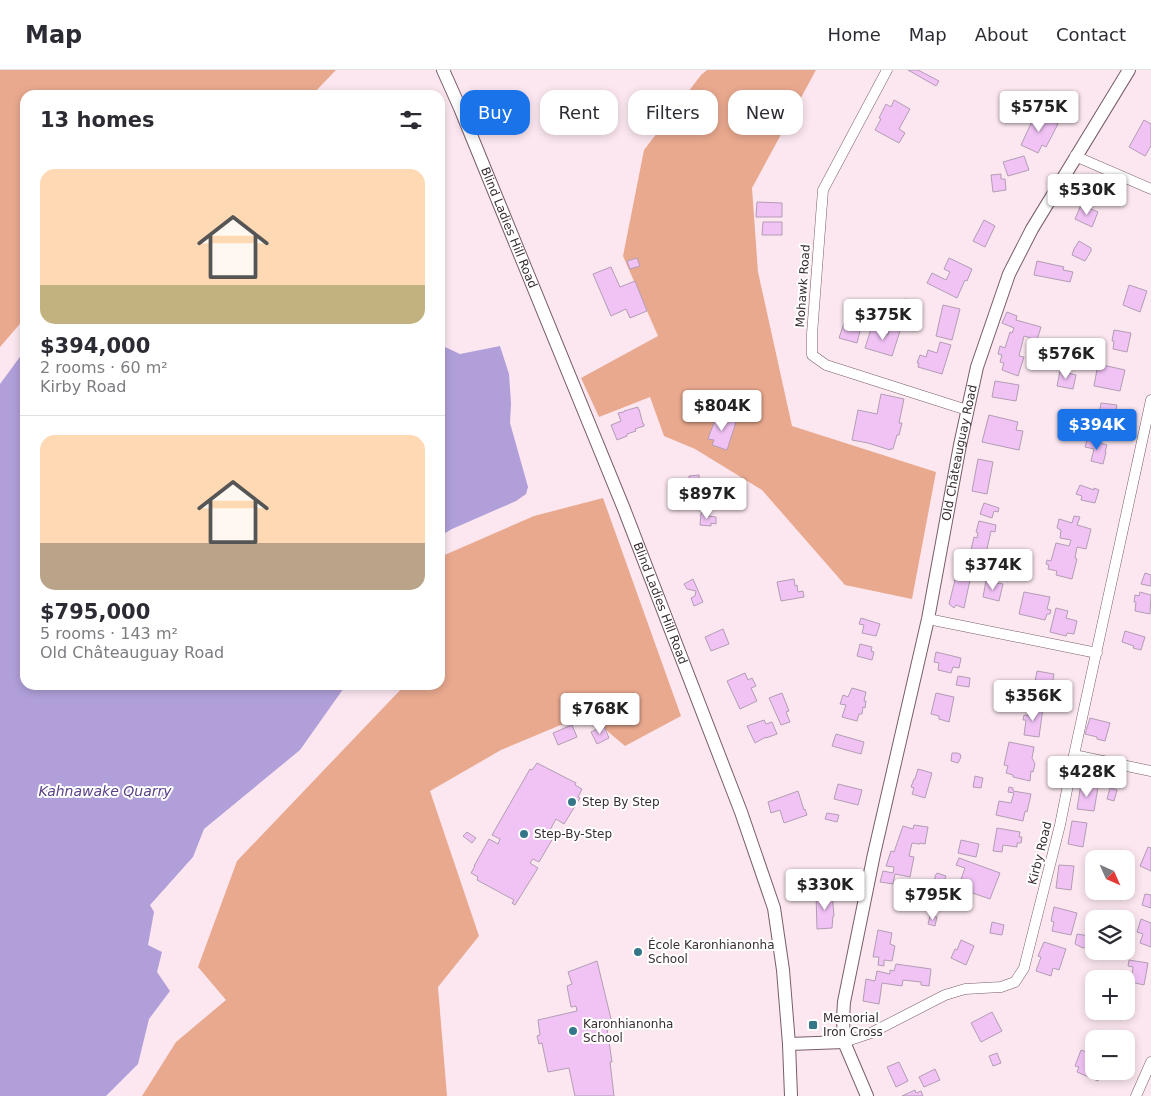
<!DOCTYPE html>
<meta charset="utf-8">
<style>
:root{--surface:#fff;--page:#f7f7f7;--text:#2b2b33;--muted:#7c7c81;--line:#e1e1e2;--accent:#1a73e8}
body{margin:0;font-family:"DejaVu Sans",sans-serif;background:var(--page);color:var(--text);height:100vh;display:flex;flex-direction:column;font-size:19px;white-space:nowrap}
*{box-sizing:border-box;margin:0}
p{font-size:16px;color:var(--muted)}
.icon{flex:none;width:28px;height:28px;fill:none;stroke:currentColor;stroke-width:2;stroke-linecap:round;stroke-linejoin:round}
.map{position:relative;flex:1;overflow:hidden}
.drawer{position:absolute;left:20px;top:20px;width:425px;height:600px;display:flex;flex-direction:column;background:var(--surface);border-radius:15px;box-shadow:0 2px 8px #0003}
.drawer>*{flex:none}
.guide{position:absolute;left:460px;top:20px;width:475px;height:45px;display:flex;gap:10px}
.needle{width:32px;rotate:135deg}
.controls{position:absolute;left:1085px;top:780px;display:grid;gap:10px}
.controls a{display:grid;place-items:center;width:50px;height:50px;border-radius:10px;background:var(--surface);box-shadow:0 2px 8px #0003;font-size:25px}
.price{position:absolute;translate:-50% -42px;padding:0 11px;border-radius:5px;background:#fff;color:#222;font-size:16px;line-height:32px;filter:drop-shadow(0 1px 2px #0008)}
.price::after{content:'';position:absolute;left:50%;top:30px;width:15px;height:11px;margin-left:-8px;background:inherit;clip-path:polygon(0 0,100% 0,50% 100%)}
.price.current{background:var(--accent);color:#fff}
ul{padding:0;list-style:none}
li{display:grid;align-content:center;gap:10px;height:265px;padding:0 20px}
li+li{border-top:1px solid var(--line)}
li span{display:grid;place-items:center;height:155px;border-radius:15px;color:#555}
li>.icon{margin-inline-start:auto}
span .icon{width:90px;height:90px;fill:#fffc;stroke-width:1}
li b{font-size:21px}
h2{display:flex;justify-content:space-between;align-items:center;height:60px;padding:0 20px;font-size:21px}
.chip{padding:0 18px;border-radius:15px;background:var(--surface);box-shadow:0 2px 8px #0003;font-size:18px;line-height:45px}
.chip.current{background:var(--accent);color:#fff}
header{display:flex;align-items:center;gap:30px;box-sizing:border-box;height:70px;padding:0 25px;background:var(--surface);border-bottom:1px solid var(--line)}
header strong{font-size:24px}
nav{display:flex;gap:28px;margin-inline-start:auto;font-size:18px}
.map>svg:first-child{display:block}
</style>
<header>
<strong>Map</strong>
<nav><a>Home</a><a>Map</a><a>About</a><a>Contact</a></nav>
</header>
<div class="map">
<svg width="1151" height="1026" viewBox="0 0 1151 1026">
<rect width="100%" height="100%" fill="#fce7f0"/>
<path fill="#e9a98f" d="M0,0H336L312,25H25V248L0,277Z
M707,0H816L752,118L758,202L792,356L936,402L912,529L845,515L762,420L695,379L664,366L650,327L599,347L581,308L658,266L623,186L644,80L701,5Z
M603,428L681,646L625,676L587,644L501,680L430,721L479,866L438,917L447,1026H142L176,972L226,930L198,897L237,791L405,615H440V487L534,446Z"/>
<path fill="#b09fd9" d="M500,276L509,304L511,333L510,353L528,417L526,424L516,431L452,459L440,466V278L445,277L460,284Z
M25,280V615H346L300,680L204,759L193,787L150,835L154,842L148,875L162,882L157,902L170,921L149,949L138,994L106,1026H0V314Z"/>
<path fill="#f1c3f5" stroke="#b29db4" d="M908,0H918L939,11L936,16Z
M1046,21L1056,26L1049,41L1039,36Z
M894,30L910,39L899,59L905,63L899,73L875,60L881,49L879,48L886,34L891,37Z
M518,37L525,53L502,62L495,46Z
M1036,43L1058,54L1046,77L1042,75L1038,83L1021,75Z
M1144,50L1151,54V76L1145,86L1129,77Z
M1024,86L1029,100L1008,106L1003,92Z
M1001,104V109H1005L1006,120L993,122L991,105Z
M757,132L782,133V147H756Z
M1081,135L1098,142L1092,157L1075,149Z
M984,150L995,156L985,177L973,171Z
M763,152H782V165H762Z
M1079,171L1091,178V181L1085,191L1072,185L1074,179Z
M637,188L640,196L630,199L627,191Z
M949,188L972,199L967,211L965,210L957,228L927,213L932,203L946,210L950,202L944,199Z
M1037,191L1064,197L1063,200L1073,202L1070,212L1034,205Z
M611,197L620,217L635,211L647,241L630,248L626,239L611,246L593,204Z
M1129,215L1147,221L1140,242L1123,235Z
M905,229L912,231L910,239L902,237Z
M869,232L879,235L875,251L865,248Z
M943,235L960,239L952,270L936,266Z
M1007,242L1017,246L1016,250L1041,257L1037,270L1024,266L1019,286L1024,287L1018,306L1002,300L1004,293L1000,292L1002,285L998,284L1000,276L1005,278L1010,262L1012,263L1014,258L1002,253Z
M844,253L861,257L857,273L839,268Z
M872,256L879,258L878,262L888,265L890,258L900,261L892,286L865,278Z
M1114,260L1131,263L1127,282L1113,279L1114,271H1112Z
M1043,271L1050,274V278L1048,281L1044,280L1040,278Z
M940,272L951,275L942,304L918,297L919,293H917L920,285L926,287L928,280L937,283Z
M1098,294L1125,300L1120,321L1094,316Z
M1060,301L1076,305L1073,319L1057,316Z
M995,311L1019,315L1016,331L992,327Z
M881,324L904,329L899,353H902L899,365H897L893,379H890V380L868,373L852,370L858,340L877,344Z
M1101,333L1117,335L1112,364L1101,361L1102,355H1097Z
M638,337V339H639L643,354H644V356L635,359L636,361L627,364V366L617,370L611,355L621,351L618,343L624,342V341Z
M717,344L736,352L727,380L712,375L714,370L708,369Z
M989,345L1018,352L1016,360L1023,361L1019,380L982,372Z
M1087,370L1107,375L1105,382H1106L1103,394L1091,391L1094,379L1085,377Z
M978,389L993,392L987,424L972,421Z
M699,405L700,422L686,423V412L689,411V406Z
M1080,415L1094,420V418L1099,420L1095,433L1081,430L1082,426L1076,424Z
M984,433L999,438L998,442L994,441L992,448L980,444Z
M701,443H708L707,446L716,447V454L711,453V456L700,455Z
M1074,446L1080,447L1077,455L1091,459L1086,479L1077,477L1075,488L1077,489L1072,509L1056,505L1057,501L1048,499L1049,495L1046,494L1047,490L1051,491L1056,473L1069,476L1071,470L1060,468L1061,460L1057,458L1059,449L1072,453Z
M979,451L996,455L995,462L991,461L986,483L971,480L974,467L977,468L978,463L976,462Z
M1145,503L1151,505V516L1141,514Z
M956,506L970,510L964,538L956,535L954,538L949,534Z
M693,509L703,532L694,536L691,528L695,526L696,521L687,519L684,514Z
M794,509L795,516L797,515L798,522L803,521L804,527L781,531L777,512Z
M986,511L1003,514L999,531L983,527Z
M1024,522L1050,527L1047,539L1051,540L1050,544H1047L1045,550L1019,544Z
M1140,522L1151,525L1150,544L1135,541L1136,532H1134L1135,525L1139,526Z
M1056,538L1068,541L1066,548L1077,551L1074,564L1067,563L1066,566L1050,562Z
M861,548L880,554L876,566L862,563L864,555L859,554Z
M723,559L729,574L711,581L705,567Z
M1125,561L1145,567L1141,580L1133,578L1134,576L1122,572Z
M860,574L872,577L871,581L874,582L872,590L857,586Z
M936,582L961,588L959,598L953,597L951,603L938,600L939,593L934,592Z
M1037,601L1054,604L1050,626L1033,623Z
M745,603L748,610L752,608L756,616L751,618L757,631L740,639L727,611Z
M958,606L970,608L969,617L956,615Z
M852,618L866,622L864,631H866L865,638L863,637L862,644H859L857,651L842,647L846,635L840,634L843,625L848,627Z
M782,623L789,641L786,642L790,652L781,655L769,628Z
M936,623L954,627L949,652L939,649V646L931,644Z
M1029,636L1043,638L1039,667L1024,665L1026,650H1023L1024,645L1028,646Z
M1090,648L1110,653L1105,671L1097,669V667L1085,664Z
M764,650L766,654L772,652L777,664L766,668V667L755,673L747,656Z
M572,655L577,667L558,675L553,663Z
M604,656L609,668L597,674L591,662Z
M836,664L864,672L861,684L832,676Z
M1009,672L1034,677L1032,688L1035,694L1033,702L1031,701L1030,711L1013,707V705L1006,703L1008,696L1004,695Z
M952,683H957L960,684L961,687L958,693L951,691Z
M537,693L576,713L575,715L582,719L578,727L580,728L564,754L556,749L550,760L556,763L539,792L533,789L530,793L538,798L515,835L512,833L514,830L477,810L478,807L471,803L475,796H474L489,769L498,774L500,769L492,765L530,699L532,700Z
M918,699L932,703L925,728L912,724L914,718L911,717L914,709H915Z
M975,706L983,708L981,718L973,717Z
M838,714L862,720L858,735L834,729Z
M1081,714L1098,717L1094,741L1077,739Z
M1009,717L1013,718V721L1031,724L1027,742L1025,741L1023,751L996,745L999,731L1011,733L1014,723L1008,722Z
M1110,718L1117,720L1114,731L1107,729Z
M798,721L804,740L805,739L807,745L784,753L780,740L771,743L768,732Z
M827,743L839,745L837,752L825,749Z
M1072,751L1087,753L1083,777L1068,774Z
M914,755L928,757L925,774L920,773V774L912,773L909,786L914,787L910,807L895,804L893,814L880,812L883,801L893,803L894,797L886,796L891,781L894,782L903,756L913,759Z
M997,758L1020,762L1019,767H1022L1021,773H1017V777L1003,775L1002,782L993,781Z
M467,762L476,768L472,773L463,766Z
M961,770L979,774L976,787L958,783Z
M1148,777L1151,778V801L1140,796Z
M959,788L1000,803L990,829L958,818L965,798L956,795Z
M1059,795L1074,796L1071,820L1056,818Z
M937,803L946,806L945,809L943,812L935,809V806Z
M903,813L924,819L921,829L919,828L916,839L911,837L912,835L895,829L898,820L901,821Z
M832,822L834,846H833L832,858L817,859L816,824Z
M1145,824L1151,825V838L1142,835Z
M1054,837L1077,843L1071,865L1052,861L1054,852L1051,851Z
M930,846L937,847L935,856L928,854Z
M1141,849L1151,853V877L1140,873L1143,864L1137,862Z
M992,852L1004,855L1002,865L990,863Z
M878,860L892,863L890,874L895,876L892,891L884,890V896L878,895L879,887H873Z
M1077,864L1089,866L1088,874L1086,877L1083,878L1075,874Z
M961,870L974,876L966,895L951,888L955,879L957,880Z
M1044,872L1066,879L1059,900L1053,898L1051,906L1036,901L1041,887L1038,886Z
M1129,890L1148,893L1144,915L1131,912L1133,897L1128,896Z
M597,891L613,957L607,958L612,992H610L614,1026H575L569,998L548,1002L542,973L539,974L537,966L540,965L538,950L577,941L576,936L571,937L567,916L572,914L568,902Z
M896,894L931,899L929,916L921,915V912L903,910L902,916L882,913L879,934L863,931L866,909L875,911L877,901L890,904V900L894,901Z
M992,942L1002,961L981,972L971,953Z
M1081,980L1094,985V1001H1102L1098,1011L1077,1002L1079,997L1075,996Z
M997,983L1001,993L993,996L989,986Z
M899,992L908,1011L896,1017L887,997Z
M935,999L940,1010L924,1017L919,1007Z
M915,1020L916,1023L921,1021L923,1026H902Z"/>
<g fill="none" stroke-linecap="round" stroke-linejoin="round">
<defs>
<path id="minor" d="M887,0L823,120L812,264V285L826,295L967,340
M1075,86L1151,119
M928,549L1097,583
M1074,685L1151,701
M844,972L871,963L945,925L965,919L1001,917L1015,912L1024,898L1060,755L1074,685L1151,330
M1136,1026L1151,992"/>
<g id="tertiary">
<path id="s1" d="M443,0L460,38L624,439L741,742L774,838L783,900L789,974L791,1026"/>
<path d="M789,974L844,972"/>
<path id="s2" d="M867,1026L844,972L843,948L844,932L874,784L928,549L960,375L977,297L1009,204L1032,159L1129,0"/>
</g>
</defs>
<use href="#minor" stroke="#795d6a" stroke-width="11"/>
<use href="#tertiary" stroke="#795d6a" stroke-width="14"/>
<use href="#minor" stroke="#fff" stroke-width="10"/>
<use href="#tertiary" stroke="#fff" stroke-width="12"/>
</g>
<g fill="#357689" stroke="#fff" stroke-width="2">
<circle cx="572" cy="732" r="5"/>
<circle cx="524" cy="764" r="5"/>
<circle cx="638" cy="882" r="5"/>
<rect x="808" y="950" width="10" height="10" rx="2.5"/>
<circle cx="573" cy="961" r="5"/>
</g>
<g text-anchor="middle" stroke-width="4" stroke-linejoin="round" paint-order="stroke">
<g font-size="12" fill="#392d32" stroke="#fff">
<text dy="4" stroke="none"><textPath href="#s1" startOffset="171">Blind Ladies Hill Road</textPath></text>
<text transform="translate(803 216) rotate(-86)" y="4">Mohawk Road</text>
<text dy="4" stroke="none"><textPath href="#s2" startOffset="660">Old Châteauguay Road</textPath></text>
<text dy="4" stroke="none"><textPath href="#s1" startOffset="576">Blind Ladies Hill Road</textPath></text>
<text transform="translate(1040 783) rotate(-76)" y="4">Kirby Road</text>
</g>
<g font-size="12" fill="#392d32" stroke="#fff" text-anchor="start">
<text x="582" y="736">Step By Step</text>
<text x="534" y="768">Step-By-Step</text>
<text x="648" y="879">École Karonhianonha<tspan x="648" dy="14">School</tspan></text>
<text x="823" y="952">Memorial<tspan x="823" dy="14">Iron Cross</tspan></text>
<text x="583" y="958">Karonhianonha<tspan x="583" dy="14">School</tspan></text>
</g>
<g font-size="14" font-style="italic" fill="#5b4288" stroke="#fff">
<text x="105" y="726">Kahnawake Quarry</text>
</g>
</g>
</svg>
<div class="controls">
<a><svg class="needle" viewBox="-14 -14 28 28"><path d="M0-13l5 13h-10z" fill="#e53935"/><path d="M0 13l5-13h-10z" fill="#7c7c81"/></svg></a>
<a><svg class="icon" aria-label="layers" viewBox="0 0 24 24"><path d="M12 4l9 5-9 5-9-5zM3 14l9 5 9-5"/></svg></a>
<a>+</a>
<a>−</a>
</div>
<b class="price" style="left:1039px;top:63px">$575K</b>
<b class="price" style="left:1087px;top:146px">$530K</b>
<b class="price" style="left:883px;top:271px">$375K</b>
<b class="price" style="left:1066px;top:310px">$576K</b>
<b class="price" style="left:722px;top:362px">$804K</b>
<b class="price current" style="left:1097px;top:381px">$394K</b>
<b class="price" style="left:707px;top:450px">$897K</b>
<b class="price" style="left:993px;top:521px">$374K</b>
<b class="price" style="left:1033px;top:652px">$356K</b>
<b class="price" style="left:600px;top:665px">$768K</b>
<b class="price" style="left:1087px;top:728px">$428K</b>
<b class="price" style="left:825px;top:841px">$330K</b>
<b class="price" style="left:933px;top:851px">$795K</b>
<div class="guide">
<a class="chip current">Buy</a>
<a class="chip">Rent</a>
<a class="chip">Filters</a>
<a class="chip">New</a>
</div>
<section class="drawer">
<h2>13 homes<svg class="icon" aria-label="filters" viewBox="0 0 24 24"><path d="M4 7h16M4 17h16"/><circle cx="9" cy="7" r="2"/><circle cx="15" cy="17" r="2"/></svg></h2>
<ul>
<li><span style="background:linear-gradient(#ffd9b3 75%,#c2b280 0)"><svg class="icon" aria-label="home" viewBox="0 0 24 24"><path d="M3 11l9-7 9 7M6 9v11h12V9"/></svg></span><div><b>$394,000</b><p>2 rooms · 60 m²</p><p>Kirby Road</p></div></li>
<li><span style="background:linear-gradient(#ffd9b3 70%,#b9a48a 0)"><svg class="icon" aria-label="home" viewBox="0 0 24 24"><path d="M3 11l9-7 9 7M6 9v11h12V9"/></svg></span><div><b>$795,000</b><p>5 rooms · 143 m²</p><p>Old Châteauguay Road</p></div></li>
</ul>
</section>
</div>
